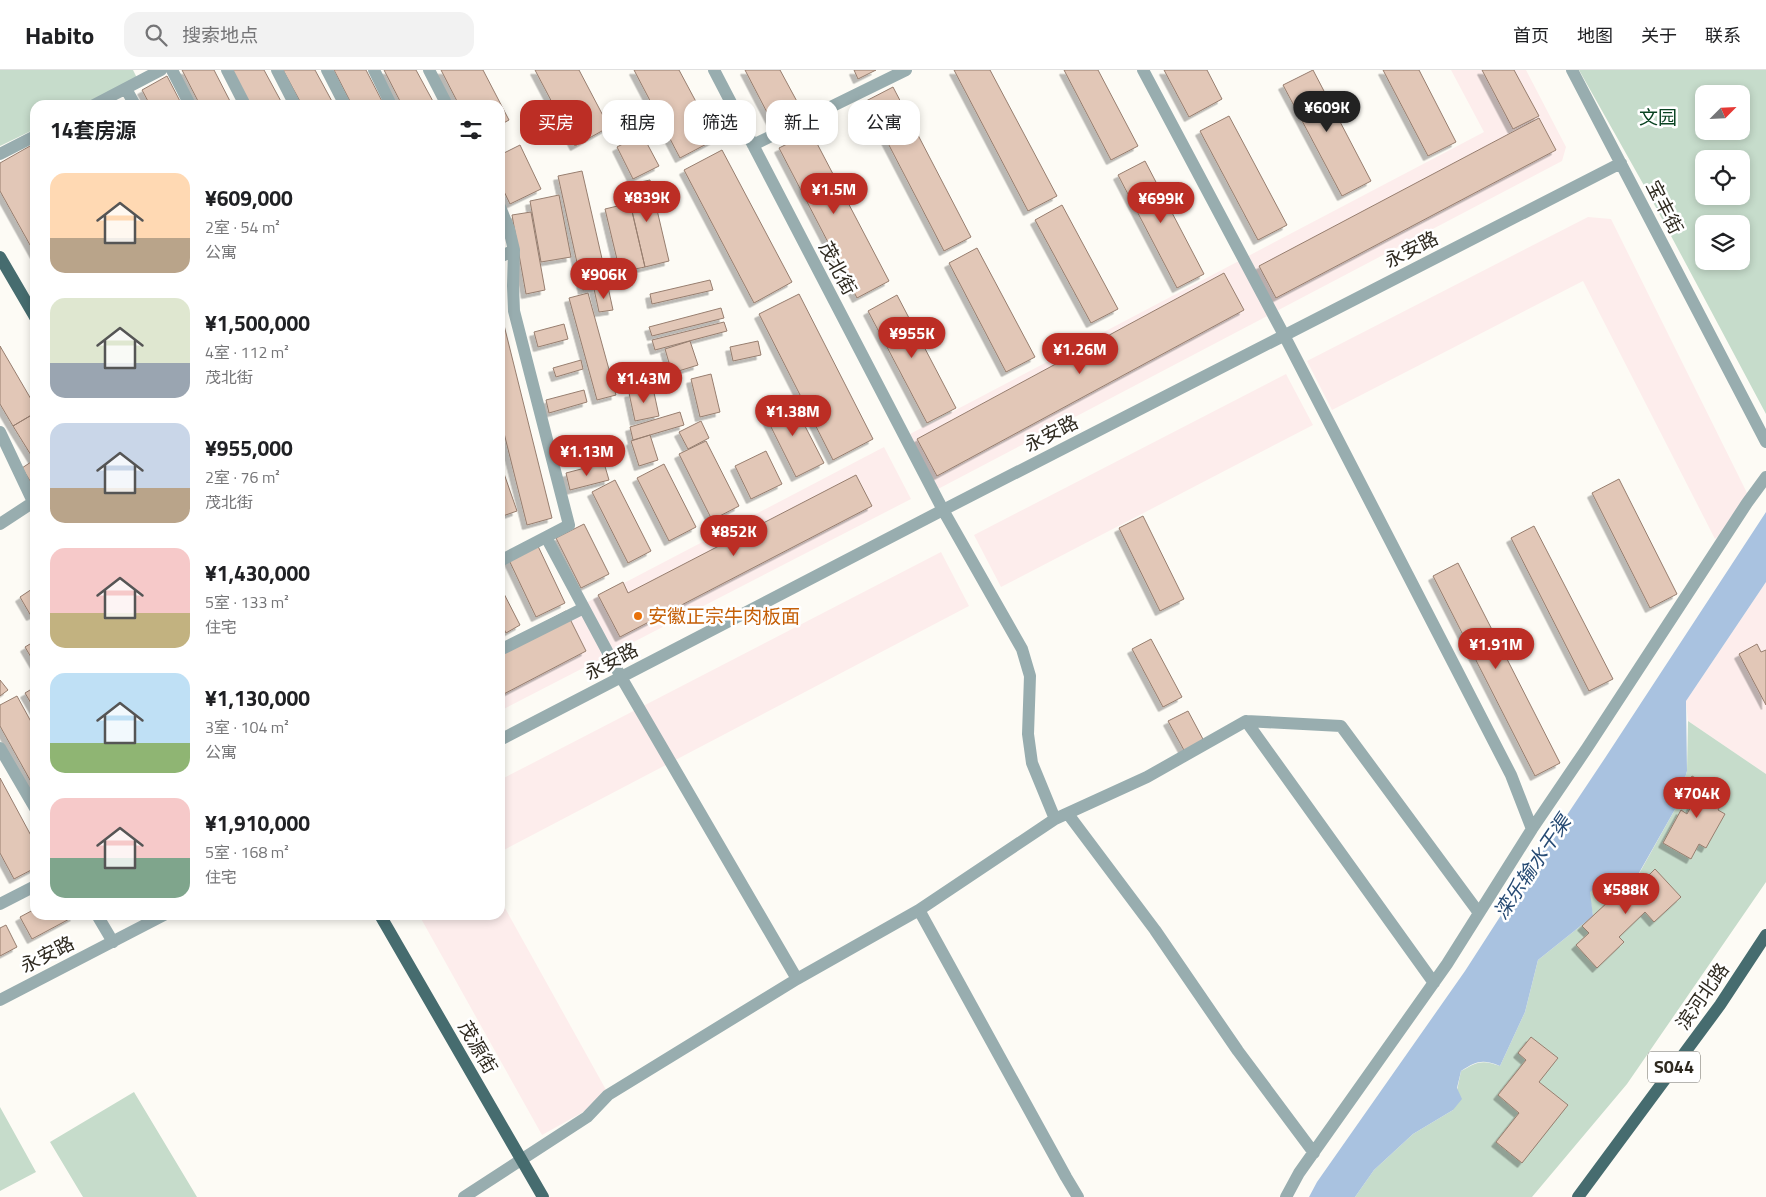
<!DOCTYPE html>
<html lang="zh">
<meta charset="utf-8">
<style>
:root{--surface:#fff;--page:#f2f2f2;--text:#202124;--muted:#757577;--line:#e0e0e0;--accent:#bc2e25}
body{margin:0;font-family:"Titillium Web","Noto Sans SC",sans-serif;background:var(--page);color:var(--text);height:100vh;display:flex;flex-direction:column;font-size:19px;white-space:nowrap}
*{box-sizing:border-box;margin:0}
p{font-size:16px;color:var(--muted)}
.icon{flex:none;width:28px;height:28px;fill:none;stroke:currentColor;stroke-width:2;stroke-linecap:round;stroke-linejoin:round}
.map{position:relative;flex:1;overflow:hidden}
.panel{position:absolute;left:30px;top:30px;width:475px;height:820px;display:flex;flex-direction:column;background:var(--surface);border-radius:15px;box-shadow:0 2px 8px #0003}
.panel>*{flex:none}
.banner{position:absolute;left:520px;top:30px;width:475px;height:45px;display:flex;gap:10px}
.needle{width:32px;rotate:66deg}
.buttons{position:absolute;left:1695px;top:15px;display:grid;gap:10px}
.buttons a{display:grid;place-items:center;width:55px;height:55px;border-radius:10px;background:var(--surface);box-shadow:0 2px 8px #0003;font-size:25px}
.price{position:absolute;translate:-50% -42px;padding:0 11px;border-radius:18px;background:var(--accent);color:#fff;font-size:16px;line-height:32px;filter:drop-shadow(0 1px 2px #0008)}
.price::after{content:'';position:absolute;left:50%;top:30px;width:15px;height:11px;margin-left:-8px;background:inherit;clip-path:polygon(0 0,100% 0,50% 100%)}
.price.on{background:#222;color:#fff}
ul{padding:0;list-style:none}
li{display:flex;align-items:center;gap:15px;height:125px;padding:0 20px}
li span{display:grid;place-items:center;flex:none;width:140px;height:100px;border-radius:15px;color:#555}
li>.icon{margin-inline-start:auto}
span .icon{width:60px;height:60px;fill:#fffc;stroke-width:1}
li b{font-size:21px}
h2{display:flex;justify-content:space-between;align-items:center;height:60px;padding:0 20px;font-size:21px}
.pill{padding:0 18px;border-radius:15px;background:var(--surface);box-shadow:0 2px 8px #0003;font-size:18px;line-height:45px}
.pill.on{background:var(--accent);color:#fff}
header{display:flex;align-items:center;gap:30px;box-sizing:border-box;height:70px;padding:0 25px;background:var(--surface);border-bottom:1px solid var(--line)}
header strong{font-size:24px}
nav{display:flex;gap:28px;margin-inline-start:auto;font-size:18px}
.search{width:350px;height:45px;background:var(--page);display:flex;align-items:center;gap:12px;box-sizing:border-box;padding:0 18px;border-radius:15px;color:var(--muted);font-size:19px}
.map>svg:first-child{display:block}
</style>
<header>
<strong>Habito</strong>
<div class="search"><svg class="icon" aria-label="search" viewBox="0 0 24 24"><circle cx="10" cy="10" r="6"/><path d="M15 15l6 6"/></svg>搜索地点</div>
<nav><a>首页</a><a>地图</a><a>关于</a><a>联系</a></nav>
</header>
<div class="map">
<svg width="1766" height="1127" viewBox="0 0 1766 1127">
<defs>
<filter id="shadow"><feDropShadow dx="-4.5" dy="4.5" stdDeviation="0" flood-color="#0004"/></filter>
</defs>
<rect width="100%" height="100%" fill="#fdfbf5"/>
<path fill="#fdedec" d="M1451,0H1526L1566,77L1562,91L938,419L910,364L1484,62Z
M1588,147L1611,149L1753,435L1715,469L1583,211L1332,340L1307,291Z
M1286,304L1313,355L1001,517L974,465Z
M884,377L911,429L500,641V578Z
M941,482L969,536L500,782V710Z
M1766,512V704L1688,651L1686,631Z
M500,829L610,1027L542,1065L419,845H500Z"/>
<path fill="#c6dccb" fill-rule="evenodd" d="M0,0H133L137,8L82,35H35V59L0,76Z
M1579,0H1766V344L1646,119ZM1704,24H1741V61H1704ZM1704,89H1741V126H1704ZM1704,154H1741V191H1704Z
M1688,651L1766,704V812L1627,1014L1532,1127H1355L1374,1100L1413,1064L1453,1040L1461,1001C1477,992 1482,989 1500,996L1525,942L1538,890L1593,846L1589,822L1613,804L1636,809L1678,734L1687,701Z
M134,1022L197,1127H83L50,1072Z
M0,1037L36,1102L0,1121Z"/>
<path fill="#a9c2e0" d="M1766,442V512L1686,631L1687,701L1678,734L1635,810L1613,804L1590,822L1593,846L1538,890L1525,942L1500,996C1482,989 1477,991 1461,1001L1457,1018L1462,1029L1453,1040L1413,1064L1374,1100L1355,1127H1309L1317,1112L1465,901L1527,805L1605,688Z"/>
<path fill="#e2c7b7" stroke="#977e6f" filter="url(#shadow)" d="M182,0H214L232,35H200Z
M232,0H264L283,35H250Z
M283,0H315L334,35H302Z
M334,0H366L384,35H352Z
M384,0H416L435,35H402Z
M441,0H483L509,50L500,55V35H459Z
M535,0H579L609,57L575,76Z
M634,0H679L716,69L680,88Z
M745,0H780L800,37L772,52Z
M854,0H876L858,9Z
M954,0H990L1057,126L1028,141Z
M1064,0H1098L1138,76L1111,90Z
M1164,0H1207L1222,29L1189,47Z
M1313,0L1371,111L1342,126L1283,15Z
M1383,0H1419L1456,72L1428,86Z
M1482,0H1514L1539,46L1513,59Z
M167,6L182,35H150L142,20Z
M893,17L971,167L944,181L866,31Z
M1229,46L1287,155L1258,170L1200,61Z
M1539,48L1556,80L1276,228L1259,196Z
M811,62L889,211L857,228L779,78Z
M642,64L659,96L633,109L617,77Z
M520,75L541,119L510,134L500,113V85Z
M30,76L35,84V184L0,121V93Z
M722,80L792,212L754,233L684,100Z
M1145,91L1204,204L1177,218L1118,105Z
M582,101L608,215L583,220L558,106Z
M650,110L669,191L645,197L626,115Z
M559,125L571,187L541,192L530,131Z
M630,133L645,197L620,202L605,139Z
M1062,135L1118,239L1091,253L1035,150Z
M531,142L545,220L526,224L512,145Z
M977,178L1035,287L1006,302L949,193Z
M1224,203L1244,240L937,406L917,369Z
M710,210L713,220L652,234L650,224Z
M608,217L613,240L599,242L594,219Z
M588,223L616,325L597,330L569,228Z
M799,224L873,369L833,390L759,244Z
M897,225L956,338L927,353L868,241Z
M721,238L724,248L652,266L649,257Z
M501,243L552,448L527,455L500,347Z
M724,252L727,261L655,280L652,270Z
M564,254L568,269L538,277L534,262Z
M690,271L698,295L672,303L665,279Z
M758,271L761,285L733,291L730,277Z
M0,276L35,336V343L13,356L0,334Z
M581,290L583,299L556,307L553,298Z
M711,304L720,342L700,347L691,309Z
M653,318L659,346L635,351L629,323Z
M584,320L587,332L549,343L546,330Z
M790,327L824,393L796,407L763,341Z
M680,342L684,355L633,370L630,357Z
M35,343V412L32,414L22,398L34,390L13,356Z
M701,351L709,368L688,379L679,362Z
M650,365L658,390L639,396L631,371Z
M706,371L739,436L712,450L679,384Z
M766,381L782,414L751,429L735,396Z
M500,392L517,441L500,447Z
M604,393L609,410L570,420L566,403Z
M664,394L696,457L669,471L637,408Z
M856,405L872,436L620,567L598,525L623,512L628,523Z
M1619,409L1677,524L1650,538L1592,423Z
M615,410L651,481L628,493L592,422Z
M1143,446L1184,529L1160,541L1119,458Z
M584,454L609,504L581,518L556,468Z
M1534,456L1613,609L1589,621L1511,468Z
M537,474L565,533L536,547L508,488Z
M1458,493L1560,693L1535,706L1433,506Z
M500,516L520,555L506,563L500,551Z
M35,517V544L31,546L20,527Z
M566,541L586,581L500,626V576Z
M1151,569L1182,627L1163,637L1132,579Z
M35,571V594L25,577Z
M1757,574L1761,582L1766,580V635L1739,584Z
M0,610L8,620L0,626Z
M35,617V640L25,623Z
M17,626L35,659V719L0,656V635Z
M1188,641L1204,671L1185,682L1168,651Z
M1692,706L1726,725L1718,740L1725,744L1706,778L1699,774L1691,789L1663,773L1681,740L1687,744L1694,731L1682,724Z
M0,708L35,773V798L14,809L0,783Z
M1655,799L1681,827L1654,852L1645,842L1619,867L1624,872L1597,898L1576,875L1589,863L1582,856L1636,806L1642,812Z
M35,839V845L75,846L32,869L20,847Z
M6,855L17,877L0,886V858Z
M1531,967L1558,988L1539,1012L1568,1035L1522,1093L1496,1072L1519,1043L1498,1025L1526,990L1518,983Z"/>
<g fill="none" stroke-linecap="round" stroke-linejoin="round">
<path stroke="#98adaf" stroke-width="12" d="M172,0L190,35
M227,0L245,35
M277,0L295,35
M327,0L345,35
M374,0L391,35
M429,0L447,35
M714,0L943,440L1022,579L1030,606L1028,664L1032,693L1055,749
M1143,0L1284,265L1511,705L1532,759
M1572,0L1766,372
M126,19L135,35
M94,35L161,0
M753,75L906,0
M0,84L35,66
M500,137L509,159L514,180L513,216L514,241L569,455L546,467L621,607L797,909
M500,187L514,180
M0,362L35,436
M0,454L35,431
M500,491L546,467
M500,580L584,538
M1246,651L1434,913
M500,670L943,440L1621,93
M0,678L35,738
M1068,744L1155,860L1238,981L1314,1083
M0,834L35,816
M919,840L1066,1107L1078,1127
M97,845L113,872
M0,930L164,845
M464,1127L587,1047L608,1025L797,909L919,840L1055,749L1147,707L1246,651L1341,656L1479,843
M1286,1127L1299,1103L1447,894L1532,759L1587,678L1747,433L1766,407"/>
<path stroke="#466c6f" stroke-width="12" d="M0,187L35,247
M380,845L543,1127
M1578,1127L1720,935L1766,865"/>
</g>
<circle fill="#e8710a" stroke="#fff" stroke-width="2" cx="638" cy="546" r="5"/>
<g text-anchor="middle" stroke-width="5" stroke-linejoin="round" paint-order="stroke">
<rect fill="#fff" stroke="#6d6a63" stroke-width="1" x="1648" y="981.5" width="52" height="31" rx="4"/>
<g font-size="18" font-weight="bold" fill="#2f2a20">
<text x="1674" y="1003">S044</text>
</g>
<g font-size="19" fill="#0a4322" stroke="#fff">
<text x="1658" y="54">文园</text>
</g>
<g font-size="19" fill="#2f2a20" stroke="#fff">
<text transform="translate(1665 137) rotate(63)" y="7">宝丰街</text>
<text transform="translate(1411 179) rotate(-27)" y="7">永安路</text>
<text transform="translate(838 198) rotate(62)" y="7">茂北街</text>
<text transform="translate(1051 363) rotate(-27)" y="7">永安路</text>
<text transform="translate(611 591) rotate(-28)" y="7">永安路</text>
<text transform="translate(47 884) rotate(-27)" y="7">永安路</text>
<text transform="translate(1702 926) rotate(-55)" y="7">滨河北路</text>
<text transform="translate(478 977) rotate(60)" y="7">茂源街</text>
</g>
<g font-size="19" fill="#c56008" stroke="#fff" text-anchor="start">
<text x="648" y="553">安徽正宗牛肉板面</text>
</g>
<g font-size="20" font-style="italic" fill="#274b74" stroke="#fff">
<text transform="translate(1532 797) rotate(-56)" y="7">滦乐输水干渠</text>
</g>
</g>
</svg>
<div class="buttons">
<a><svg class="needle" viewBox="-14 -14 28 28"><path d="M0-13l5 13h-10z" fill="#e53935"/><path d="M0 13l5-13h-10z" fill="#757577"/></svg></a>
<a><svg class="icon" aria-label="locate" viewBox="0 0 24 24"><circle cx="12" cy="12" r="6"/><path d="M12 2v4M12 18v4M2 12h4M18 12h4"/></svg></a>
<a><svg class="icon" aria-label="layers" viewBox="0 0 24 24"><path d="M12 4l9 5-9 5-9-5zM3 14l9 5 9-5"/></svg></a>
</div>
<b class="price on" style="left:1327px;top:63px">¥609K</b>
<b class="price" style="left:834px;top:145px">¥1.5M</b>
<b class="price" style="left:647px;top:153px">¥839K</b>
<b class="price" style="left:1161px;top:154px">¥699K</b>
<b class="price" style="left:604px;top:230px">¥906K</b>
<b class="price" style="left:912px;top:289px">¥955K</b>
<b class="price" style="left:1080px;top:305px">¥1.26M</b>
<b class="price" style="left:644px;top:334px">¥1.43M</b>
<b class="price" style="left:793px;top:367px">¥1.38M</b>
<b class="price" style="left:587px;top:407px">¥1.13M</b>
<b class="price" style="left:734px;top:487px">¥852K</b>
<b class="price" style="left:1496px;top:600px">¥1.91M</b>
<b class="price" style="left:1697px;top:749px">¥704K</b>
<b class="price" style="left:1626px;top:845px">¥588K</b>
<div class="banner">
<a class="pill on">买房</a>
<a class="pill">租房</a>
<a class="pill">筛选</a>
<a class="pill">新上</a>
<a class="pill">公寓</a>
</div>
<section class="panel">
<h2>14套房源<svg class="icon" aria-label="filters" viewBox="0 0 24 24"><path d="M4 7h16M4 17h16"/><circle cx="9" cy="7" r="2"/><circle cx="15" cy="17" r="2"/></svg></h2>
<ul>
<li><span style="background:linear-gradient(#ffd9b3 65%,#b9a48a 0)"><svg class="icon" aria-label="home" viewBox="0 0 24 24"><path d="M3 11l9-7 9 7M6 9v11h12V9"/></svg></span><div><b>¥609,000</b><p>2室 · 54 m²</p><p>公寓</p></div></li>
<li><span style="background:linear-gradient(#dfe7d0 65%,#9aa5b1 0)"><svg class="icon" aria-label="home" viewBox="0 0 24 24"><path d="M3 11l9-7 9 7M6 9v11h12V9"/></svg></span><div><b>¥1,500,000</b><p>4室 · 112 m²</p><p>茂北街</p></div></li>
<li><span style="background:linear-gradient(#c9d6e8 65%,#b9a48a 0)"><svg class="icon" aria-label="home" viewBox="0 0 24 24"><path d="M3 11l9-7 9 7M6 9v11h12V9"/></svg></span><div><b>¥955,000</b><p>2室 · 76 m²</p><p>茂北街</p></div></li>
<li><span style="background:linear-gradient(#f6c9c9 65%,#c2b280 0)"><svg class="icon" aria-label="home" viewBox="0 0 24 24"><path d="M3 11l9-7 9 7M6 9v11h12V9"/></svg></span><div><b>¥1,430,000</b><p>5室 · 133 m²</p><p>住宅</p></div></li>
<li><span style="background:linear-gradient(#bfe0f5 70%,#8fb573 0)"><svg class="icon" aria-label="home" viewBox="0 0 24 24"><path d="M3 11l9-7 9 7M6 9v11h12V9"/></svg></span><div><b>¥1,130,000</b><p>3室 · 104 m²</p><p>公寓</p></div></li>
<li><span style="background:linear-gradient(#f6c9c9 60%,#7fa58c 0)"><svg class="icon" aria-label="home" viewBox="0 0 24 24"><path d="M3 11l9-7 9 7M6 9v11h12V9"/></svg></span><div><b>¥1,910,000</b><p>5室 · 168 m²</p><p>住宅</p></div></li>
</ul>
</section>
</div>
